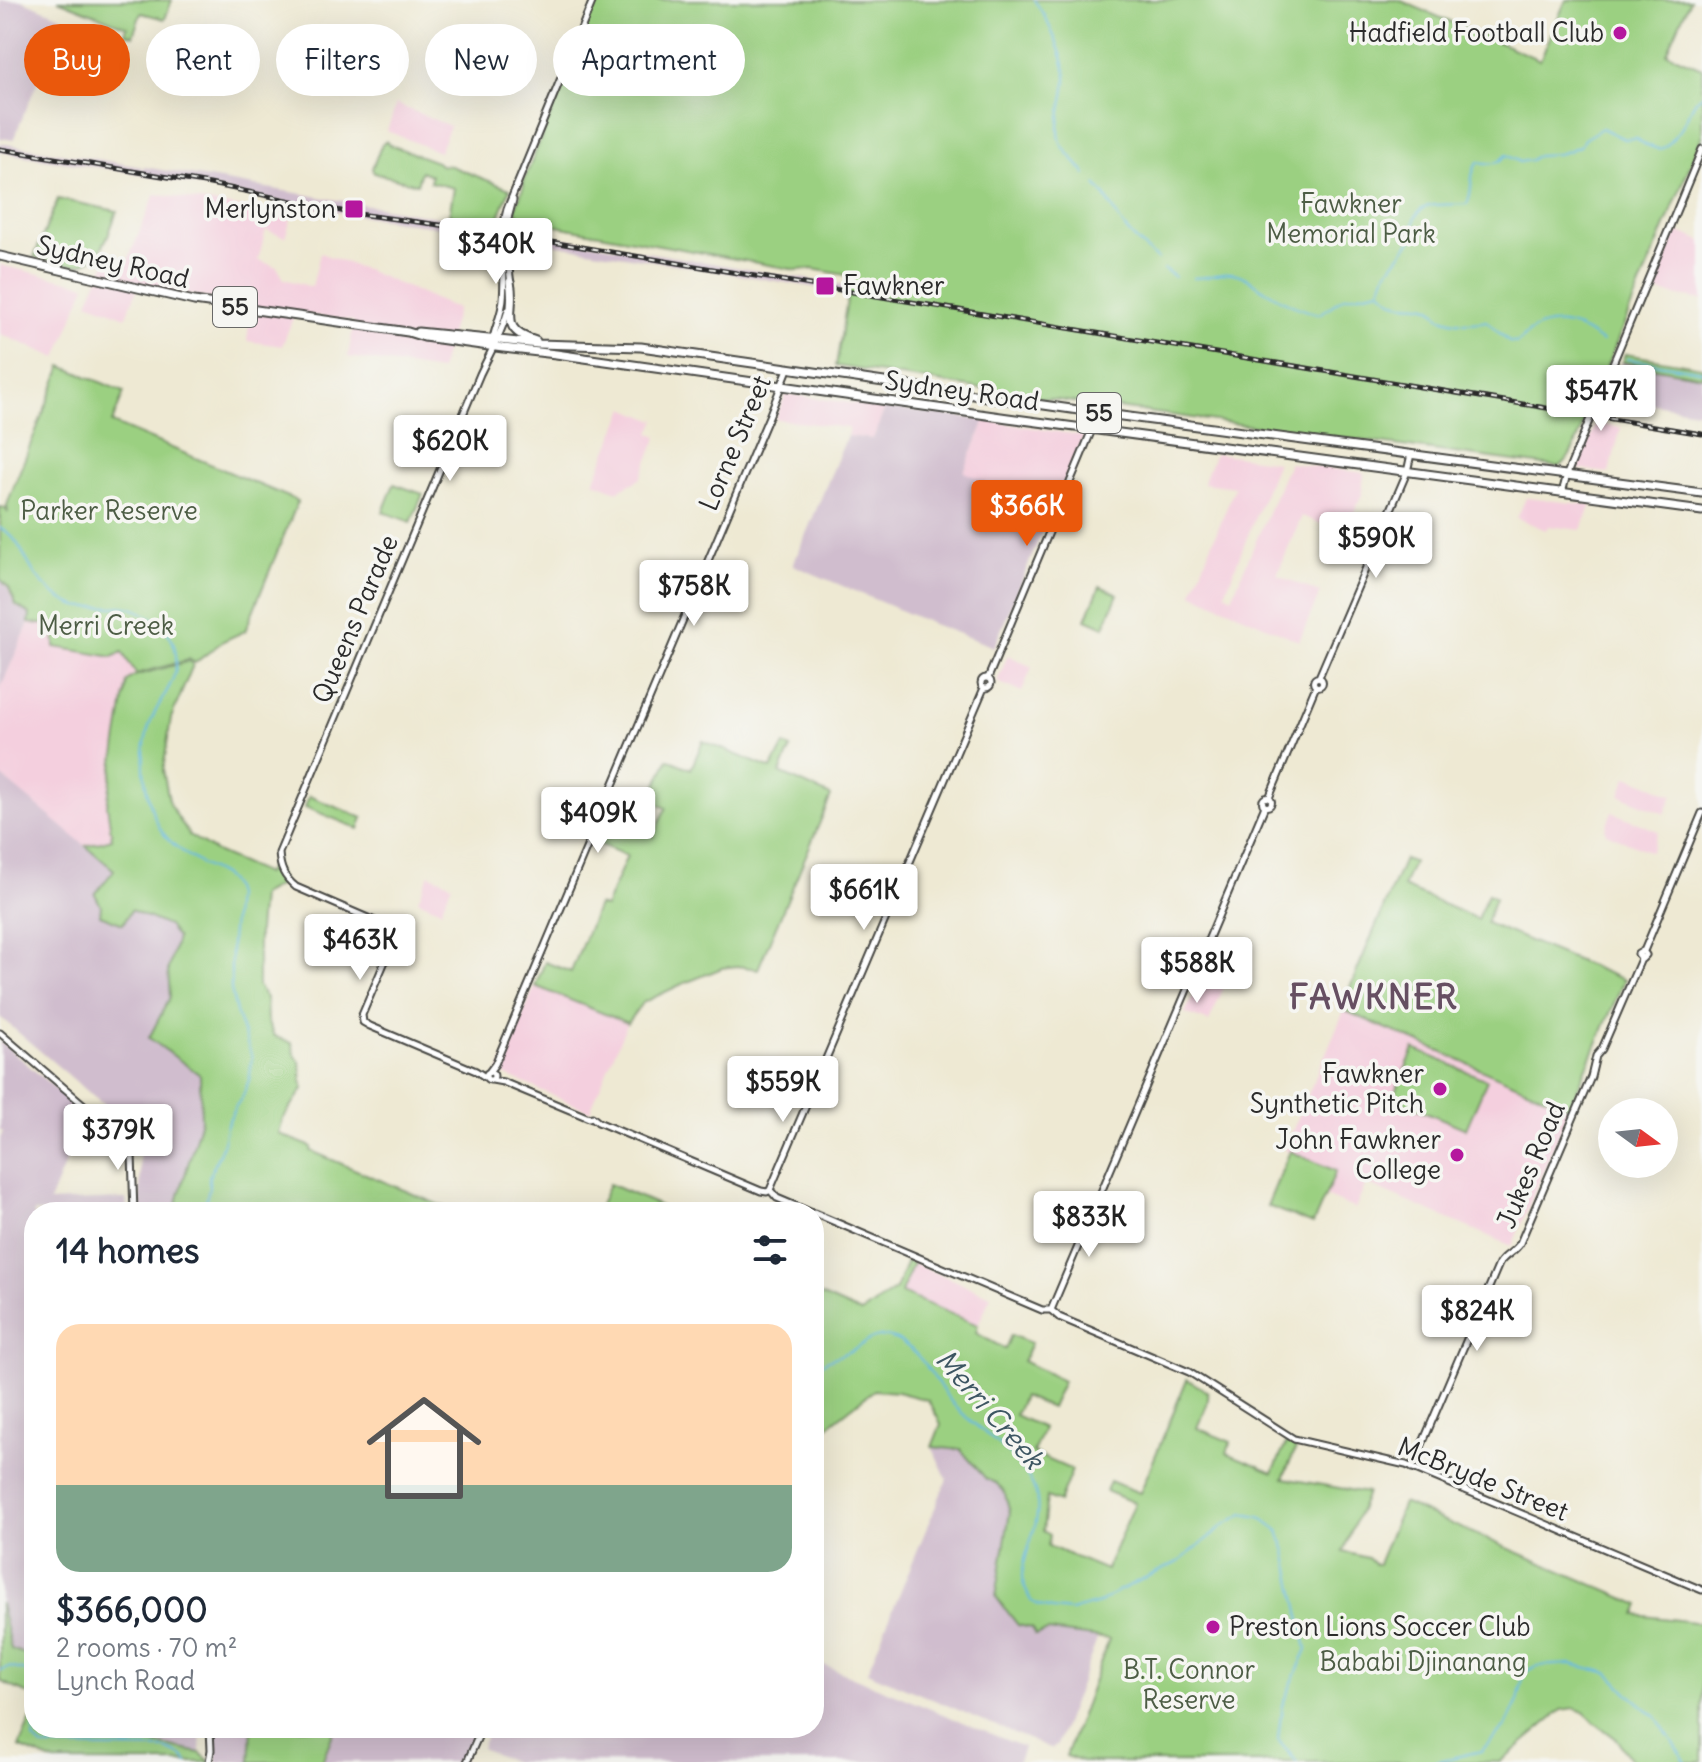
<!DOCTYPE html>
<meta charset="utf-8">
<style>
:root{--surface:#fff;--page:#f6f6f7;--text:#1f2937;--muted:#747a83;--accent:#ea580c}
body{margin:0;font-family:Delius,sans-serif;background:var(--page);color:var(--text);height:100vh;display:flex;flex-direction:column;font-size:30px;white-space:nowrap}
*{box-sizing:border-box;margin:0}
p{font-size:26px;color:var(--muted)}
.icon{flex:none;width:44px;height:44px;fill:none;stroke:currentColor;stroke-width:2;stroke-linecap:round;stroke-linejoin:round}
.map{position:relative;flex:1;overflow:hidden}
.panel{position:absolute;left:24px;top:1202px;width:800px;height:536px;display:flex;flex-direction:column;background:var(--surface);border-radius:32px;box-shadow:0 8px 32px #0002}
.panel>*{flex:none}
.top-card{position:absolute;left:24px;top:24px;width:800px;height:72px;display:flex;gap:16px}
.needle{width:52px;rotate:105deg}
.fabs{position:absolute;left:1598px;top:1098px;display:grid;gap:16px}
.fabs a{display:grid;place-items:center;width:80px;height:80px;border-radius:50%;background:var(--surface);box-shadow:0 8px 32px #0002;font-size:40px}
.price{position:absolute;translate:-50% -68px;padding:0 18px;border-radius:8px;background:#fff;color:#222;font-size:26px;line-height:52px;filter:drop-shadow(0 2px 4px #0008)}
.price::after{content:'';position:absolute;left:50%;top:48px;width:24px;height:18px;margin-left:-12px;background:inherit;clip-path:polygon(0 0,100% 0,50% 100%)}
.price.current{background:var(--accent);color:#fff}
ul{padding:0;list-style:none}
li{display:grid;align-content:center;gap:16px;height:424px;padding:0 32px}
li span{display:grid;place-items:center;height:248px;border-radius:24px;color:#555}
li>.icon{margin-inline-start:auto}
span .icon{width:144px;height:144px;fill:#fffc;stroke-width:1}
li b{font-size:34px}
h2{display:flex;justify-content:space-between;align-items:center;height:96px;padding:0 32px;font-size:34px}
.pill{padding:0 28px;border-radius:36px;background:var(--surface);box-shadow:0 8px 32px #0002;font-size:28px;line-height:72px}
.pill.current{background:var(--accent);color:#fff}
.map>svg:first-child{display:block}
</style>
<div class="map">
<svg width="1702" height="1762" viewBox="0 0 1702 1762">
<rect width="100%" height="100%" fill="#f6f6f2"/>
<filter id="ink" filterUnits="userSpaceOnUse"><feTurbulence type="fractalNoise" baseFrequency=".0125" numOctaves="2"/><feDisplacementMap in="SourceGraphic" scale="16" xChannelSelector="R" yChannelSelector="G"/><feConvolveMatrix kernelMatrix="1 2 1 2 8 2 1 2 1" color-interpolation-filters="sRGB"/></filter>
<filter id="wash" filterUnits="userSpaceOnUse"><feTurbulence type="fractalNoise" baseFrequency=".006" numOctaves="4" result="noise"/><feDisplacementMap in="SourceGraphic" scale="32" xChannelSelector="R" yChannelSelector="G"/><feGaussianBlur stdDeviation="1.8" result="paint"/><feColorMatrix in="noise" values="0 0 0 0 0 0 0 0 0 0 0 0 0 0 0 0 0 1.4 0 .05"/><feComposite in="paint" operator="in"/></filter>
<g filter="url(#wash)">
<rect width="100%" height="100%" fill="#eee9d3"/>
<path fill="#f4cfde" d="M396,104L450,126L439,152L387,131Z
M155,194L292,216L285,237L266,230L258,260L277,267L284,279L312,287L320,253L366,270L457,309L440,371L348,357L354,321L295,313L282,346L247,341L251,307L139,285L126,317L88,302L110,253L128,260Z
M1677,231L1702,241V300L1651,291Z
M0,265L86,285L57,358L0,334Z
M786,394L885,408L873,439L847,436L849,428L775,419Z
M625,408L653,420L656,419L650,433L658,436L640,479L617,491L594,482Z
M985,420L1084,436L1042,532L1014,519L1018,510L981,494L964,472Z
M1596,424L1621,428L1609,473L1577,469Z
M1215,453L1277,462L1225,593L1232,597L1289,463L1364,473L1362,495L1344,533L1302,516L1277,575L1320,593L1299,641L1192,593L1235,487L1203,483Z
M1526,498L1592,505L1581,530L1548,526L1546,530L1517,518Z
M29,623L54,625L122,652L134,674L127,681L107,805L112,840L85,847L0,775V689Z
M1008,655L1032,667L1022,692L997,682Z
M1627,777H1630L1673,795L1665,814L1620,795Z
M1612,812L1658,831L1651,852L1606,833L1605,829Z
M429,874L452,884L441,910L418,900Z
M1211,956L1228,963L1230,966L1224,981L1226,982L1209,1022L1185,1013Z
M535,986L627,1023L590,1111L500,1073L499,1071Z
M1344,1011L1570,1107L1512,1246L1366,1184L1355,1209L1325,1196L1336,1171L1284,1150Z
M913,1263L991,1296L978,1325L900,1293Z"/>
<path fill="#d0bdce" d="M0,0H21L63,17L52,48L13,140L0,138Z
M0,143L142,167L141,174L0,152Z
M144,167L501,228L500,236L324,210L142,175Z
M509,229L906,296L904,302L509,237Z
M1622,362L1702,376V412L1611,397L1609,392Z
M885,408L985,420L964,472L986,482L981,494L1018,510L1015,519L1042,532L994,647L930,623L793,565L847,436L873,439Z
M0,580L8,589L15,606L29,614V623L0,689Z
M0,775L114,870L95,894L101,906V915L123,924L130,910L168,926L177,938L168,969L170,997L149,1037L200,1074L201,1120L178,1199L176,1212H141L139,1135L0,1017Z
M0,1041L85,1114L49,1202L126,1199L127,1212H34V1658L11,1649L0,1603V1139L3,1131L0,1130Z
M932,1447L961,1450L986,1479L996,1483L1004,1491L1010,1512L996,1597L1018,1625L1048,1631L1098,1637L1057,1745L1052,1749L867,1672L947,1479Z
M814,1661L1023,1747L1018,1762H513L481,1748L489,1728H814Z
M80,1728H201L200,1753Z
M215,1728H252L250,1762H217Z
M335,1728H475L462,1762H322Z"/>
<path fill="#9bd081" stroke="#637e56" stroke-width="2" d="M58,0H172L165,19L141,13L133,36L125,33L127,27Z
M597,0H1399L1540,60L1566,0H1690L1667,53L1702,68V137L1591,404H1589C1584,421 1574,459 1559,467L1028,396L836,366L851,276L812,269L796,270L518,219V214L515,210L524,185L523,183Z
M386,141L390,145L437,162L440,165L451,166L510,189L496,224L449,215L454,188L430,182L431,175L421,171L417,184L374,173L372,168L382,144Z
M58,199L117,211C109,232 102,266 72,265C60,264 46,260 34,257Z
M1625,354L1702,367V376L1622,362Z
M62,366L124,392L112,423L298,501L245,631L223,641L195,663L189,659V660L136,674L122,652L113,657L55,647L54,625L29,623L30,614L16,605L9,588L0,579V507L5,508L8,513L7,505L15,483Z
M394,484L423,494L411,522L383,512Z
M1100,586L1118,594L1104,627L1086,619Z
M190,661L193,665L171,718L163,771L170,805L189,835L218,853L266,874L275,855L274,866L283,883L261,895L258,931V986L266,998L267,1021L274,1036L292,1043L295,1055L300,1062L303,1089L283,1119L279,1134L312,1147L311,1151L456,1212H176L178,1199L201,1120L200,1075L149,1038L170,997L168,969L177,938L168,926L131,910L123,924L100,915L101,906L95,894L114,870L86,846L112,839L107,805L127,681L134,676Z
M703,741L771,769L784,745L791,748L780,773L831,796L758,969L737,966L722,968L680,985L642,1003L627,1023L535,986L545,962L571,972L598,905L605,907L627,856L597,843L607,818L653,837L666,808L650,800L668,759L691,769Z
M309,796L363,818L359,829L305,807Z
M1404,859L1413,862L1403,887L1477,919L1488,894L1495,898L1486,923L1624,980L1569,1109V1107L1341,1009Z
M1414,1049L1487,1080L1466,1129L1393,1098Z
M1290,1151L1336,1171L1313,1224L1267,1206Z
M609,1184L674,1212H597Z
M907,1261L913,1263L901,1293L978,1325L976,1333L1005,1349L1011,1335L1031,1343L1023,1361L1063,1381L1051,1408L1023,1396L1015,1415L1043,1428L1033,1453L1072,1470L1059,1502L1047,1497L1043,1531L1050,1535L1048,1546L1106,1570L1135,1503L1106,1491L1110,1481L1140,1493L1187,1379L1208,1392C1210,1405 1201,1416 1197,1428L1231,1442L1227,1453L1273,1472L1287,1442L1297,1446L1283,1478L1367,1493L1343,1552L1368,1558L1374,1564H1378L1403,1503L1640,1605L1636,1615L1702,1623V1762H1632L1618,1740L1594,1722L1586,1713L1575,1708L1562,1710L1500,1762H1082L1066,1756L1109,1639L1048,1631L1035,1635L1032,1628L1018,1625L996,1597L1010,1512L1004,1491L996,1483L986,1479L961,1450L932,1447L941,1424L928,1400L897,1392L874,1390L814,1437V1292L861,1313L896,1289Z
M0,1603L11,1649L34,1658V1697L0,1681Z
M34,1712V1728H80L200,1753L211,1762H55L19,1747Z
M252,1728H335L322,1762H250Z"/>
<g fill="none" stroke-linecap="round" stroke-linejoin="round">
<path stroke="#66b9e2" stroke-width="2" d="M1034,0C1046,15 1065,57 1066,76C1067,95 1053,127 1062,145C1066,152 1080,166 1086,175
M1096,185C1110,198 1116,219 1129,233C1138,243 1149,251 1158,260
M1164,269L1175,277
M1193,278C1198,277 1202,278 1206,277C1215,276 1223,272 1232,273C1246,275 1254,284 1266,291C1283,302 1300,310 1320,314L1344,297L1380,290L1386,273L1414,237C1415,232 1414,227 1414,223C1418,197 1449,207 1467,204C1474,190 1468,174 1478,162C1492,164 1496,166 1506,155L1520,162L1531,160L1537,155L1558,154L1568,151L1581,145L1584,139L1602,128L1624,139L1636,138L1644,144L1658,149L1663,148L1668,144L1680,130L1696,100L1702,95
M1382,291C1387,296 1391,301 1398,303C1414,307 1431,300 1439,317C1456,324 1470,324 1487,321L1509,342L1517,343C1522,339 1527,333 1533,330C1557,316 1583,327 1602,342
M1627,359L1702,371
M0,528C16,535 22,552 30,566C39,583 59,601 77,606C89,609 102,605 114,607C127,604 138,610 149,616C174,630 183,657 171,683C165,696 156,708 151,721C145,736 143,753 144,769C145,788 152,818 163,833C172,845 188,856 201,864C217,873 230,874 235,895L231,942V989L236,1012L252,1057L249,1080L242,1098L235,1107L226,1127L223,1144L209,1177V1188L203,1212
M814,1370C825,1359 838,1357 852,1350C864,1344 875,1333 891,1338C921,1347 934,1382 953,1404C974,1427 1002,1443 1021,1467C1028,1475 1036,1489 1037,1500C1041,1526 1022,1554 1022,1578C1023,1585 1028,1595 1031,1601L1040,1606L1053,1609L1071,1611L1102,1602L1118,1591L1180,1561L1224,1525L1243,1514L1260,1517L1279,1531L1286,1551L1307,1649L1282,1705L1278,1740L1297,1762
M0,1670L9,1667L34,1673
M34,1728L33,1739L42,1747L165,1749L182,1756L187,1762
M1434,1762L1481,1751L1506,1726L1518,1701L1524,1673L1537,1666L1571,1664L1609,1673L1629,1694L1656,1717L1686,1762"/>
</g>
</g>
<g filter="url(#ink)">
<g fill="none" stroke-linecap="round" stroke-linejoin="round">
<defs>
<path id="secondary" d="M507,222L513,200
M505,234L511,285
M492,342C495,327 502,314 503,299C506,269 499,239 507,209L593,0
M1562,493L1567,474L1702,149
M1319,677L1407,472L1411,454
M1313.5 682a4.5 4.5 0 1 1 9 0a4.5 4.5 0 1 1-9 0Z
M988,678L1099,413
M981 683a5 5 0 1 1 10 0a5 5 0 1 1-10 0Z
M1262.5 802a4.5 4.5 0 1 1 9 0a4.5 4.5 0 1 1-9 0Z
M1269,798L1316,686
M1643,951L1646,955L1642,959L1638,954Z
M1644,951L1702,813
M0,1033L125,1140L132,1155L134,1212
M486 1076a4 4 0 1 1 8 0a4 4 0 1 1-8 0Z
M489,1072L495,1064L770,414L788,369
M485,1077L476,1071L370,1026L363,1022L362,1015L398,931L296,887C284,877 280,869 279,853L480,374C490,353 502,333 508,310
M492,1080L503,1082L589,1118L592,1117L598,1122L761,1191L767,1192L770,1190L777,1198L810,1212
M770,1190L984,688
M814,1213L1042,1310H1051L1059,1317L1189,1372L1294,1439L1406,1465L1702,1590
M1051,1310L1265,806
M1412,1468L1499,1264C1505,1254 1515,1252 1520,1243L1591,1077L1596,1056L1602,1049L1641,959
M209,1762L211,1750L210,1728
M467,1762L482,1728"/>
<path id="highway" d="M0,256L194,301L408,332L424,337L503,348L556,354L1008,418L1702,511
M510,282C517,312 496,329 536,341
M418,332L538,344L641,347L1099,413L1702,493"/>
</defs>
<use href="#secondary" stroke="#484844" stroke-width="9"/>
<use href="#highway" stroke="#484844" stroke-width="11"/>
<use href="#secondary" stroke="#fff" stroke-width="5"/>
<use href="#highway" stroke="#fff" stroke-width="7"/>
<defs>
<path id="rail" d="M0,149L210,184L351,213L492,232L1702,434"/>
</defs>
<use href="#rail" stroke="#2b2b2b" stroke-width="5"/>
<use href="#rail" stroke="#f6f6f2" stroke-width="2" stroke-dasharray="6" stroke-linecap="butt"/>
</g>
</g>
<g fill="#b5179e" stroke="#f6f6f2" stroke-width="3">
<circle cx="1620" cy="33" r="8"/>
<rect x="344" y="199" width="20" height="20" rx="4"/>
<rect x="815" y="276" width="20" height="20" rx="4"/>
<circle cx="1440" cy="1089" r="8"/>
<circle cx="1457" cy="1155" r="8"/>
<circle cx="1213" cy="1627" r="8"/>
</g>
<g text-anchor="middle" stroke-width="7" stroke-linejoin="round" paint-order="stroke">
<g fill="#f6f6f2" stroke="#686867" stroke-width="2">
<rect x="213" y="287" width="44" height="40" rx="6"/>
<rect x="1077" y="393" width="44" height="40" rx="6"/>
</g>
<g font-size="24" font-weight="bold" fill="#2b2b2b">
<text x="235" y="315">55</text>
<text x="1099" y="421">55</text>
</g>
<g font-size="26" fill="#2b2b2b" stroke="#f6f6f2" text-anchor="end">
<text x="1604" y="42">Hadfield Football Club</text>
<text x="336" y="218">Merlynston</text>
<text x="843" y="295" text-anchor="start">Fawkner</text>
<text x="1424" y="1083">Fawkner<tspan x="1424" dy="30">Synthetic Pitch</tspan></text>
<text x="1441" y="1149">John Fawkner<tspan x="1441" dy="30">College</tspan></text>
<text x="1229" y="1636" text-anchor="start">Preston Lions Soccer Club</text>
</g>
<g font-size="26" fill="#4d5d45" stroke="#f6f6f2">
<text x="1351" y="213">Fawkner<tspan x="1351" dy="30">Memorial Park</tspan></text>
<text x="109" y="520">Parker Reserve</text>
<text x="106" y="635">Merri Creek</text>
<text x="1423" y="1671">Bababi Djinanang</text>
<text x="1189" y="1679">B.T. Connor<tspan x="1189" dy="30">Reserve</tspan></text>
</g>
<g font-size="26" fill="#2b2b2b" stroke="#f6f6f2">
<text transform="translate(113 262) rotate(13)" y="9">Sydney Road</text>
<text transform="translate(962 391) rotate(8)" y="9">Sydney Road</text>
<text transform="translate(735 443) rotate(-67)" y="9">Lorne Street</text>
<text transform="translate(355 619) rotate(-67)" y="9">Queens Parade</text>
<text transform="translate(1531 1165) rotate(-67)" y="9">Jukes Road</text>
<text transform="translate(1483 1479) rotate(22)" y="9">McBryde Street</text>
</g>
<g font-size="28" font-style="italic" fill="#3d5662" stroke="#f6f6f2">
<text transform="translate(990 1409) rotate(49)" y="10">Merri Creek</text>
</g>
<g font-size="34" font-weight="bold" letter-spacing="2" fill="#664f62" stroke="#f6f6f2">
<text x="1374" y="1009">FAWKNER</text>
</g>
</g>
</svg>
<div class="fabs">
<a><svg class="needle" viewBox="-14 -14 28 28"><path d="M0-13l5 13h-10z" fill="#e53935"/><path d="M0 13l5-13h-10z" fill="#747a83"/></svg></a>
</div>
<b class="price" style="left:496px;top:286px">$340K</b>
<b class="price" style="left:1601px;top:433px">$547K</b>
<b class="price" style="left:450px;top:483px">$620K</b>
<b class="price current" style="left:1027px;top:548px">$366K</b>
<b class="price" style="left:1376px;top:580px">$590K</b>
<b class="price" style="left:694px;top:628px">$758K</b>
<b class="price" style="left:598px;top:855px">$409K</b>
<b class="price" style="left:864px;top:932px">$661K</b>
<b class="price" style="left:360px;top:982px">$463K</b>
<b class="price" style="left:1197px;top:1005px">$588K</b>
<b class="price" style="left:783px;top:1124px">$559K</b>
<b class="price" style="left:118px;top:1172px">$379K</b>
<b class="price" style="left:1089px;top:1259px">$833K</b>
<b class="price" style="left:1477px;top:1353px">$824K</b>
<div class="top-card">
<a class="pill current">Buy</a>
<a class="pill">Rent</a>
<a class="pill">Filters</a>
<a class="pill">New</a>
<a class="pill">Apartment</a>
</div>
<section class="panel">
<h2>14 homes<svg class="icon" aria-label="filters" viewBox="0 0 24 24"><path d="M4 7h16M4 17h16"/><circle cx="9" cy="7" r="2"/><circle cx="15" cy="17" r="2"/></svg></h2>
<ul>
<li><span style="background:linear-gradient(#ffd9b3 65%,#7fa58c 0)"><svg class="icon" aria-label="home" viewBox="0 0 24 24"><path d="M3 11l9-7 9 7M6 9v11h12V9"/></svg></span><div><b>$366,000</b><p>2 rooms · 70 m²</p><p>Lynch Road</p></div></li>
</ul>
</section>
</div>
